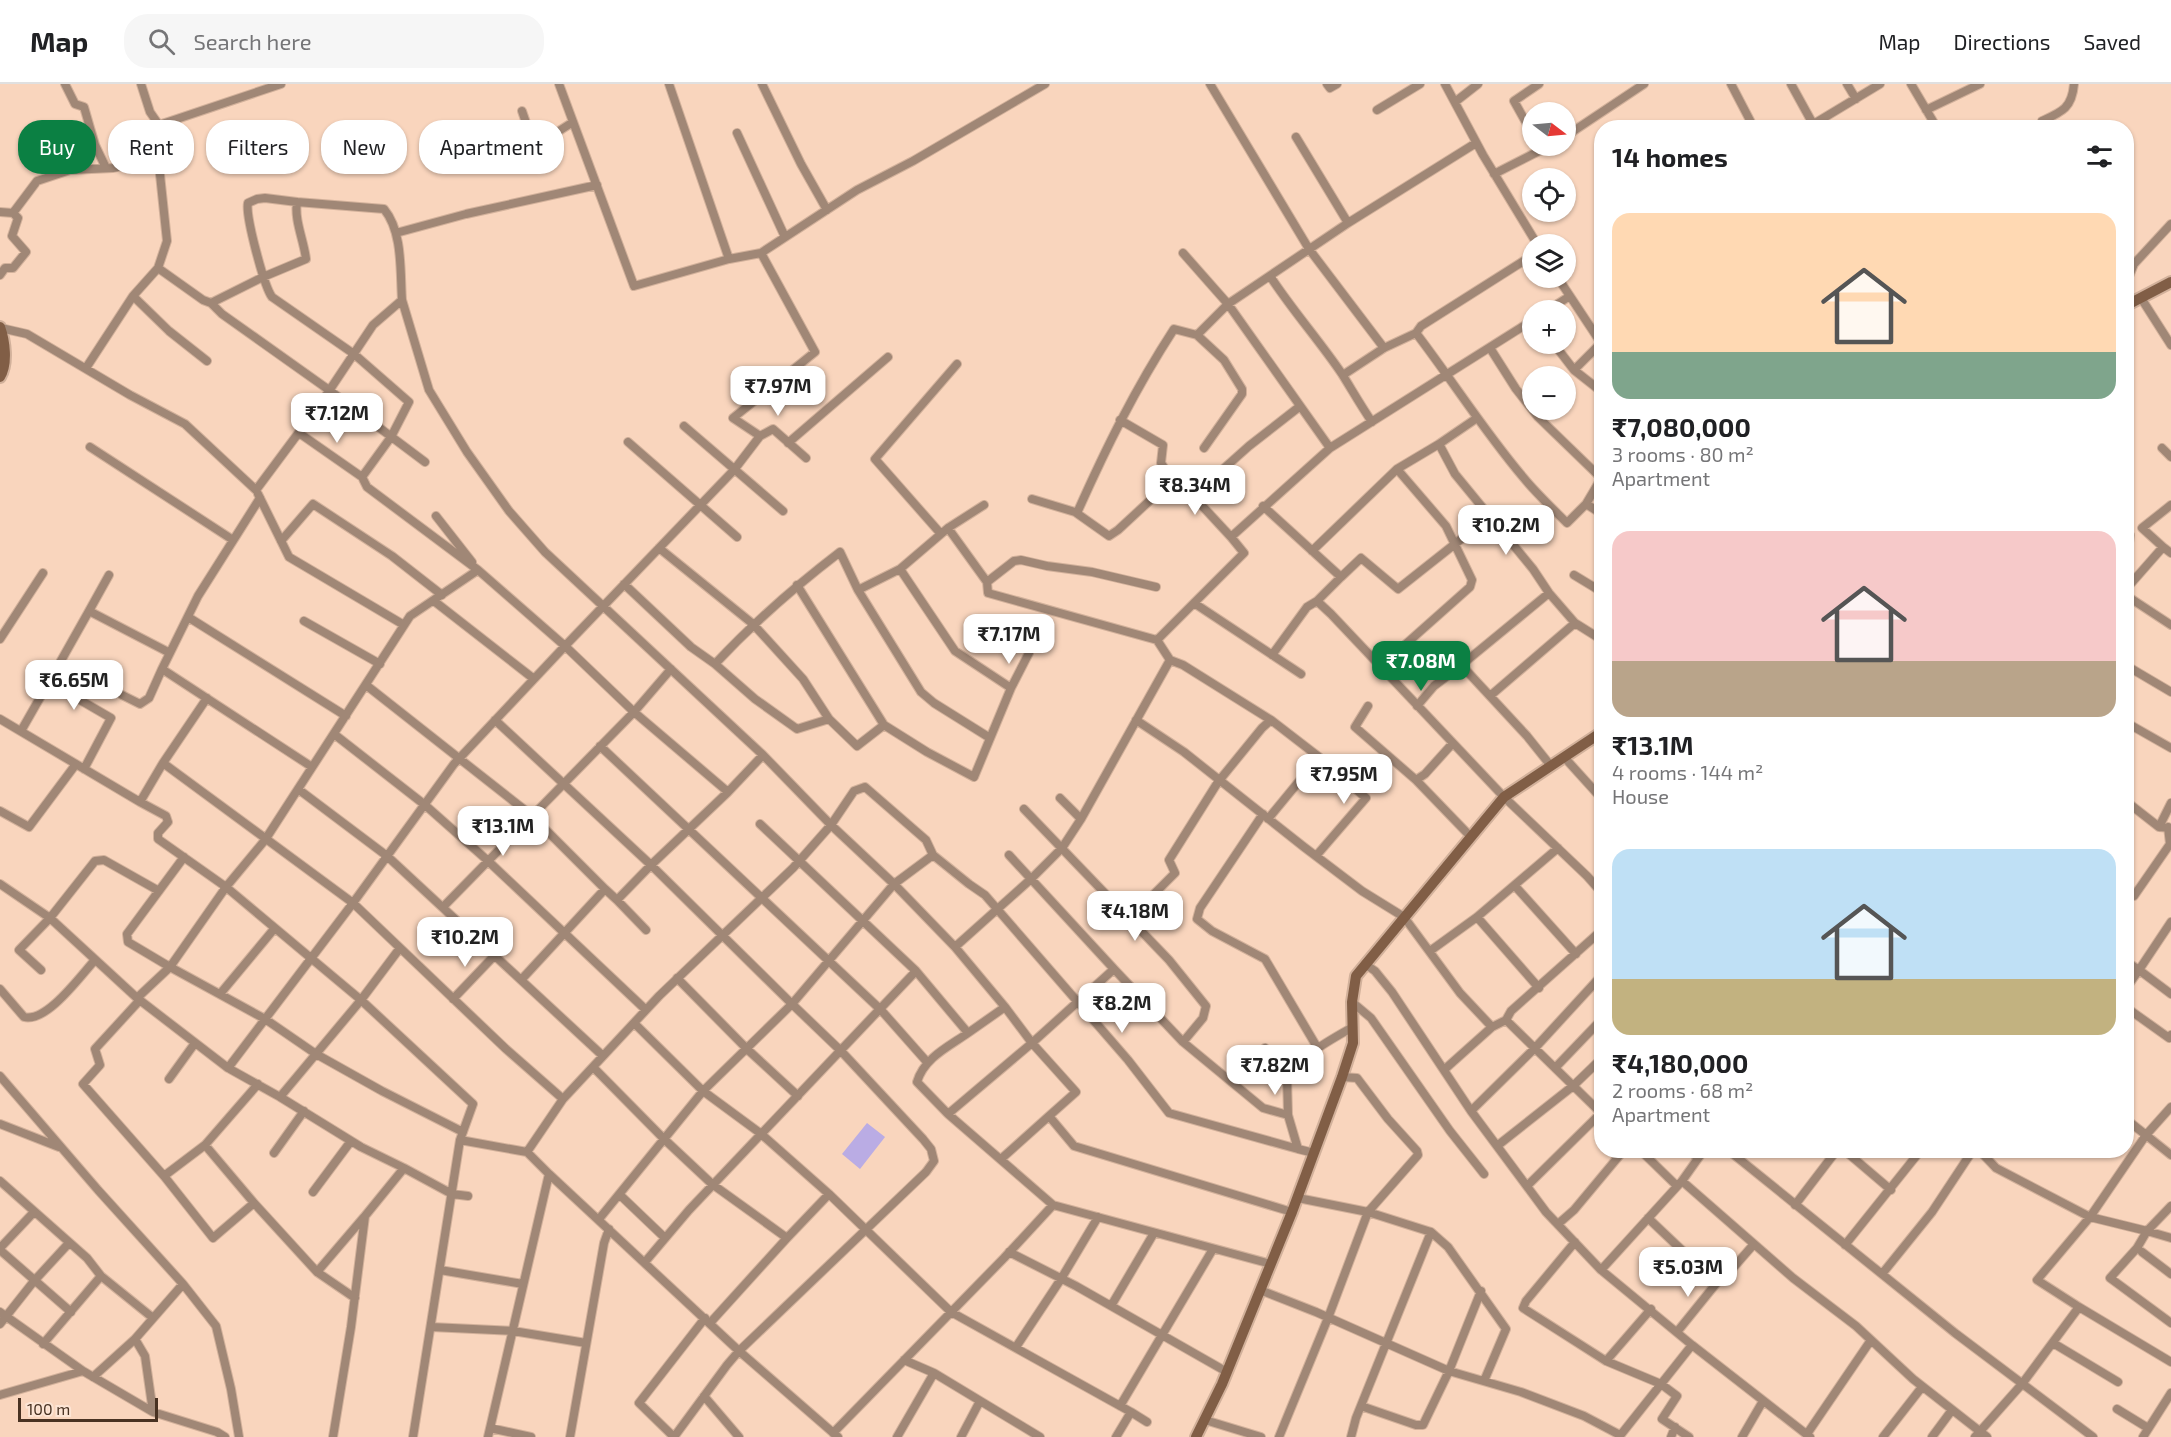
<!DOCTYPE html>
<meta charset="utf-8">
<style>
:root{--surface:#fff;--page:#f6f6f6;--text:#202124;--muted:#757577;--line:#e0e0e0;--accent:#0b8043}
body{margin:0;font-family:"Exo 2",sans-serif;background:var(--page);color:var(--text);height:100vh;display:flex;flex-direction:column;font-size:22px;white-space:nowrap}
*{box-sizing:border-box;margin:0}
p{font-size:20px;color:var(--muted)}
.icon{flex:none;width:33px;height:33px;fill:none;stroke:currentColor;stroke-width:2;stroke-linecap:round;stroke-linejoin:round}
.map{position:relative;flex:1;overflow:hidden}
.side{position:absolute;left:1594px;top:36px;width:540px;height:1038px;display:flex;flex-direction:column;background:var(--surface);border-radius:24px;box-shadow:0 2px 4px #0004}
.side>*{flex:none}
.guide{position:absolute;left:18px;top:36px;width:570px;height:54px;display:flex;gap:12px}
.needle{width:39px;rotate:106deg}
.tools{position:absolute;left:1522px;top:18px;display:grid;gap:12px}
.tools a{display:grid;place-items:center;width:54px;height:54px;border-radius:50%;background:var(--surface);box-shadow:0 2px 4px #0004;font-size:30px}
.scale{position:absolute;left:18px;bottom:15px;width:140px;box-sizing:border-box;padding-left:6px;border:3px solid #493222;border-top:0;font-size:16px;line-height:21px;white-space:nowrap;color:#493222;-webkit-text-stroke:4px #fde5d5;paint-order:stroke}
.price{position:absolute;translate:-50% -51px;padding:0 14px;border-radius:12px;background:#fff;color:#222;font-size:20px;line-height:39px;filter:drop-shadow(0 2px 3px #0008)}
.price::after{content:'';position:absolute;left:50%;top:36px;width:18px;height:14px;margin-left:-9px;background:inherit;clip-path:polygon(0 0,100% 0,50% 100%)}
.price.on{background:var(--accent);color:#fff}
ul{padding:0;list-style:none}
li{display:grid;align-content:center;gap:12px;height:318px;padding:0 18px}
li span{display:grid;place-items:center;height:186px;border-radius:18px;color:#555}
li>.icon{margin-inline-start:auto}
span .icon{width:108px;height:108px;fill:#fffc;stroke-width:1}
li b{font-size:26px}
h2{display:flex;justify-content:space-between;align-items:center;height:72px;padding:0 18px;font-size:26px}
.chip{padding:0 21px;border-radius:24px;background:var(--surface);box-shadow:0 2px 4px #0004;font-size:21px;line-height:54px}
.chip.on{background:var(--accent);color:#fff}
header{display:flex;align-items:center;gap:36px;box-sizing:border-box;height:84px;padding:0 30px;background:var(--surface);border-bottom:2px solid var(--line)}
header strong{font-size:28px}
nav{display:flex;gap:33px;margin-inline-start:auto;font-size:21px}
.search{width:420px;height:54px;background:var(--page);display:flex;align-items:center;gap:15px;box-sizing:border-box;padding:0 21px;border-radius:24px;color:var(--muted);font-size:22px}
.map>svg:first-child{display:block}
</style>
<header>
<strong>Map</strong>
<div class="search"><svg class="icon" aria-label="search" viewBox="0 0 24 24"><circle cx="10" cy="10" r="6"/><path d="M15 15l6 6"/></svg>Search here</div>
<nav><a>Map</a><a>Directions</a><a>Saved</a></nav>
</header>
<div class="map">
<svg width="2171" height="1353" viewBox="0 0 2171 1353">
<rect width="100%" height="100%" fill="#f9d5bd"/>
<path fill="#baace4" d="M867,1039L885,1053L860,1085L842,1070Z"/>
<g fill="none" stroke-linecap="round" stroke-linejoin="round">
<defs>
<path id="street" d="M65,0L75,20L84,23L95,61L106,84
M559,0L634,202L729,175
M669,0L729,175L761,169
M762,0L801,80L827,126
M1210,0L1309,165L1384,264
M1327,0L1330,4L1337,0
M1445,0L1483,71L1537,160
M1731,0L1754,44
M1791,0L1813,40
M1847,0L1856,15
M1911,0L1937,44
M1455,18L1478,0
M1377,26L1420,0
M1926,26L1980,0
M522,27L532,56L548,54L573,38
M2042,37C2062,28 2072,24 2074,0
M159,41L281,0
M1807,44L1880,0
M737,49L785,153
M1533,51L1514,17L1539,0
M1566,52L1644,0
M1296,53L1348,139
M1494,90L1549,62
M0,128L13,129L37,97L70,86L113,84L160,73
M396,149L466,130L597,101
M1183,169L1228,220L1330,364
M158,184L203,216L211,219L222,230L329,306L425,378
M0,191L5,184H13L26,168L12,152L18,134L13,129
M1270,192C1292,226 1319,256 1342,290C1352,306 1361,322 1372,338
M1558,194L1601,259L1574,286L1602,308
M2127,197L2134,180L2171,140
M133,212L169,247L207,277
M2141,214L2171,261
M211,219L263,193L306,175C304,157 294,136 297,118
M1548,226L1570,212
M1,244L27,250L130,311L185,340L256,406L323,316L373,241L402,216L429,306L467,368L509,427L545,468L763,671
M1416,249C1452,296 1484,347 1523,393C1536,409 1552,424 1567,439L1586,420L1602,393
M1197,251L1224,276L1242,305V310L1204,364
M1554,260L1574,286
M1490,264L1516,305L1538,333L1601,394
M86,284L133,212L158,184L167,157L159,81L161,51L159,41L150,28L141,0
M1343,291L1384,264L1416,249L1421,242L1533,171
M1120,336L1163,361L1161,379L1172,396L1193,412L1231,453
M684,342L783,427
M299,349L362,393L367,403L478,486
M760,352L773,345L806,374
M628,358L737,453
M788,359L888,273
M1439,360L1455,390L1533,485L1549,509L1575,539L1602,556
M90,363L233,456
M2162,364L2171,373
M362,393L391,353L409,318L354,270L272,213C264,202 245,131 248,119L257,115L265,114L297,118L384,125C403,148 400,187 402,216
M258,410L289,473L404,541
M1193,412L1249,362L1299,323
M260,414L198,512L162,585L312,683
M1032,415L1075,428L1109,452L1118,446L1172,396
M1586,420L1602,430
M1263,422L1341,493L1317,517L1331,530L1504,713L1587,792L1602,809
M1077,429C1106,364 1135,305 1174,245L1197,251L1228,220L1348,139L1476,59
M436,432L472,478
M948,444L984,421
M941,450L875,375L957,280
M281,457L313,420L392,472L442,511
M2163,463L2142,444L2171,421
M659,464L753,540L803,595L829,635
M1312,467L1397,385L1439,360L1477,334
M2127,474L2130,451
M1574,491L1602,508
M1341,493L1361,474L1398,505L1489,433
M987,498L1014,477L1021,476L1047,482L1092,488L1156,503
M624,500L691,563L715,580C755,537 793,504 840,468L858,506L900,485
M797,501L884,641
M2127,504L2163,463L2171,469
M858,506L921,608L934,619L990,654
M2127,512L2171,541
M434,517L534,595
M1194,519L1301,590
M89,527L109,491
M188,533L346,632
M304,537L380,580
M0,555L43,489
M1272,571L1307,523L1317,517
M1170,576L1183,581L1271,636L1319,673L1366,714L1316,772
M715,580L755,615L797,645L829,635L857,662L884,641L927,668L974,693L1011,604L955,567L900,485L948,444L987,498L988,509L1157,556
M2127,582L2171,608
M1380,583L1470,503L1472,496L1446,442L1397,385
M1459,583L1549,509
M49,598L89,527L170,569
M366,601L531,731L605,805
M1011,604L1029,569
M122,611L140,620L149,614L162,585
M1490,612L1575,539
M1368,622L1355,643L1416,696L1471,753
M1417,622L1434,602L1459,583L1464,584L1527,652L1551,682
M0,635L140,718L163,679L353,819L454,680L565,562L634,628L728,708L651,781L792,920L703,1007L599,1135
M495,636L651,781L617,816L605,805L521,896
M1136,636L1184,668L1304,763L1362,807L1404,833L1460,909L1492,943L1506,936L1602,1030
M2127,639L2171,664
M21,647L49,598L111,634L84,685
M334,650L425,721L487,776L646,926
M600,662L881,926L927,978
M1564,673L1602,715
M163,679L207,614
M1416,696L1425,690L1452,660
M298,705L387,772L603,972
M140,718L166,732L168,738L158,749V755L226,803L265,756L410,532L478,486L565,562L734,386L760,352L733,334L815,268L761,169L857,106L913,77L1045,0
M2127,718L2159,743L2171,744
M1024,725L1169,876L1206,922L1203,934L1183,958
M0,727L29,743L76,680
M1263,730L1200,824L1197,835L1212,847L1265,875L1317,963
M1081,735L1170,576L1157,556L1244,469L1231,453L1330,364L1533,236
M1268,735L1319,673
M2159,743L2171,719
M933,771L894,800L955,863
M1009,771L1114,885
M0,800L50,834L137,914L228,984L353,819L506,965L563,1015L527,1068L549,1090L488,1353
M1515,802L1576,870
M2127,810L2134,812L2170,760L2168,743
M617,816L646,846
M443,823L634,628L671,585
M1477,833L1539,904
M1130,834L1175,789L1169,776L1218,698L1262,644L1271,636
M2171,838L2139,886L2171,910
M1430,867L1477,833L1558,764
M2127,878L2139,886L2127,903
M1365,880L1375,887L1392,908L1471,1027L1546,1128L1601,1186
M41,886L19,866L50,834L95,777L104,776L159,807
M916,887L968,949L1005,923L1032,959L1076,1008L1049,1032
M677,894L747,965L798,1012
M0,905L24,933C47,939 81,891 95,876
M220,910L274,845
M137,914L170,883L128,858L127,850L184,773
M453,915L495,871
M139,917L95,965L100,981L83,1000L164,1092L205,1061L254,1119L317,1188
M1352,918L1371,934L1450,1047L1484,1090
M1005,923L955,863L1031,795L1062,764L1081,735L1060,714
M2127,924L2169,954L2171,951
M1506,936L1511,927L1602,846
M634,939L703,1007L760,1049L829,1110L787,1154
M1265,964L1282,989L1287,992
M593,983L664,1055L712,1100L787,1154L710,1239
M228,984L280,1013L361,916L400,864
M1555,984L1602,935
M1445,985L1492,943
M0,992L98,1106L183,1200L135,1255L145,1272L153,1328L217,1348L225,1353
M169,995L195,959
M280,1013L361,1063L404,1084
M563,1015L659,912L793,784L831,741L763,671L728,708
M1471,1027L1535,964L1602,891
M948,1030L917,998C924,974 948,963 968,949
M1288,1031L1287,992C1305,970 1328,957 1353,943
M2127,1036L2146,1051L2171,1023
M0,1040L59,1063
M460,1056L473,1020L361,916L226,803L170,883L265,935L316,970L382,1007L463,1048
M205,1061L258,1000
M1497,1062L1573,1002L1602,974
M1640,1066L1677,1102
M1689,1066L1698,1074
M1704,1066L1682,1097L1601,1186L1692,1261L1810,1353
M1728,1066L1955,1249L2093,1353
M1844,1066L1891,1106
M1979,1066L1996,1084L2090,1133L2146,1051L2171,1071
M274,1069L304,1027
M1001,1075L1049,1032L1074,1062L1292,1128
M549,1090L739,1267L838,1353
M164,1092L213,1154L254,1119
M0,1097L87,1174L101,1192L153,1234
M1682,1097L1793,1194L1856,1242L1913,1295L1987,1353
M1527,1102L1602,1028
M313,1108L351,1057
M829,1110L951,1228L1131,1328L1116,1353
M620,1111L665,1154
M1298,1114L1368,1128L1431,1148L1356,1334L1351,1353
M1053,1121L948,1030L1032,959L1114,885L1183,958L1263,1024L1288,1031L1298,1065L1314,1069
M1795,1121L1837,1066
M2171,1122L2147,1147L2090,1133L2037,1196L2079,1223L2171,1278
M1648,1134L1687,1171L1719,1196
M1558,1140L1574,1126L1624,1066
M1431,1148L1448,1163L1506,1245L1484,1297
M2171,1154L2147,1147L2137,1164L2110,1194L2171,1239
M1575,1158L1526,1217L1523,1224L1606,1277L1661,1300L1677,1312L1662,1335L1689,1353
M1845,1161L1921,1066
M0,1164L34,1128
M0,1166L71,1228
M1009,1168L1076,1202L1227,1288
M2142,1168L2171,1190
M645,1178L689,1126L916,887L760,740
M440,1186L523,1200
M1882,1190L1932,1128L1973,1066
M183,1200L216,1242L231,1305L239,1353
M1260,1206L1316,1228L1449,1287L1521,1308L1584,1332L1620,1351
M355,1214L317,1188L364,1133
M1111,1222L1154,1149
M0,1228L83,1287
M0,1240L34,1197L69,1159
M431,1243L513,1247L586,1259
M1677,1248L1719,1196L1726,1192L1754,1160
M2053,1259L2118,1298
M43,1260L101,1192
M1016,1263L1061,1195L1098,1133
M904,1276L934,1289
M1606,1277L1651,1225
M93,1293L135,1255
M0,1311L83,1287L153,1328
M704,1312L739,1353
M1120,1322L1213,1165
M1361,1322L1416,1341H1423L1449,1287L1481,1207
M2117,1325L2148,1344
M1131,1328L1147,1338
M1205,1336L1261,1353
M490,1344L531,1353
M833,1349L1004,1174L1053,1121L1271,1180
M1807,1350L1871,1256
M333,1353L351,1243L365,1132L404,1084L452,1110L468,1112
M413,1353L460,1056L527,1068
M570,1353L604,1159L609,1145
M674,1353L727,1281L739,1267L926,1088L934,1077L931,1065L923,1055L841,967L792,920L894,800L831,741L854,707L865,703L926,756L933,771L969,800L985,811L1128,976L1169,1029L1298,1065
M674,1353L639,1319L705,1234
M897,1353L934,1289L1040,1353
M961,1353L980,1317
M1279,1353L1328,1234L1368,1128L1418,1071L1417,1067L1388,1035L1357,994L1342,993
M1619,1353L1692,1261
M1671,1353L1675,1343
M1742,1353L1763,1317
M1883,1353L1922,1303
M1932,1353L1952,1326
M1975,1353L2022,1300L2079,1223
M2143,1353L2171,1309"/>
<path id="secondary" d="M2127,221L2171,198
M0,243C5,257 8,280 0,293
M1196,1353L1222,1300L1292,1128L1342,993L1353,959L1352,918L1356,892L1504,713L1602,648"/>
</defs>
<use href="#street" stroke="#d2b19b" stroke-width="10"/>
<use href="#secondary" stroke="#d2b19b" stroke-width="14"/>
<use href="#street" stroke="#a08776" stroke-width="8"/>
<use href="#secondary" stroke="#815e46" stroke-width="10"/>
</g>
</svg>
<div class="tools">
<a><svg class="needle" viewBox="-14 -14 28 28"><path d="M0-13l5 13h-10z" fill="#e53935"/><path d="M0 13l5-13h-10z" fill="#757577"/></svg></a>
<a><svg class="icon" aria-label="locate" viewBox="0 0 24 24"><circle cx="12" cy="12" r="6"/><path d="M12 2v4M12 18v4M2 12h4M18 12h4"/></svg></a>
<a><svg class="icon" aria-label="layers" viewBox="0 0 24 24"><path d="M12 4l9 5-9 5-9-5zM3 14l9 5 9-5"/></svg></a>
<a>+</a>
<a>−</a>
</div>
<div class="scale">100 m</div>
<b class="price" style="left:778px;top:333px">₹7.97M</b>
<b class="price" style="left:337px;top:360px">₹7.12M</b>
<b class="price" style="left:1195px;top:432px">₹8.34M</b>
<b class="price" style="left:1506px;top:472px">₹10.2M</b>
<b class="price" style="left:1009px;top:581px">₹7.17M</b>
<b class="price on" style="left:1421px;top:608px">₹7.08M</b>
<b class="price" style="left:74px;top:627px">₹6.65M</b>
<b class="price" style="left:1344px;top:721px">₹7.95M</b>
<b class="price" style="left:503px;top:773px">₹13.1M</b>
<b class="price" style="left:1135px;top:858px">₹4.18M</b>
<b class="price" style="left:465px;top:884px">₹10.2M</b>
<b class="price" style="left:1122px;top:950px">₹8.2M</b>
<b class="price" style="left:1275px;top:1012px">₹7.82M</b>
<b class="price" style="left:1688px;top:1214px">₹5.03M</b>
<div class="guide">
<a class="chip on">Buy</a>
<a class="chip">Rent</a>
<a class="chip">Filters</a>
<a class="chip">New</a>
<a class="chip">Apartment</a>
</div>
<section class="side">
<h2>14 homes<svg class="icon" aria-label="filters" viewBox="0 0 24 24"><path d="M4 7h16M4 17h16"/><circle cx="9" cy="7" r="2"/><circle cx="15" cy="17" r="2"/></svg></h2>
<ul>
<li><span style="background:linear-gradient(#ffd9b3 75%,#7fa58c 0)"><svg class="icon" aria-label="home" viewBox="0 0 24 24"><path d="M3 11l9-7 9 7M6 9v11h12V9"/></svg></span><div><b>₹7,080,000</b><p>3 rooms · 80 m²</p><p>Apartment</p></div></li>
<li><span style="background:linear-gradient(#f6c9c9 70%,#b9a48a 0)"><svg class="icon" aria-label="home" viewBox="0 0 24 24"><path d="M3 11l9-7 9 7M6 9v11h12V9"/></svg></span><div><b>₹13.1M</b><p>4 rooms · 144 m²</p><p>House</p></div></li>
<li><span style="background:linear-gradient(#bfe0f5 70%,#c2b280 0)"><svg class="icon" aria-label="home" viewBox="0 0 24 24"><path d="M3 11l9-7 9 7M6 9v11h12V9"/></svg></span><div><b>₹4,180,000</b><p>2 rooms · 68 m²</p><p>Apartment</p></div></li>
</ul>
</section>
</div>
